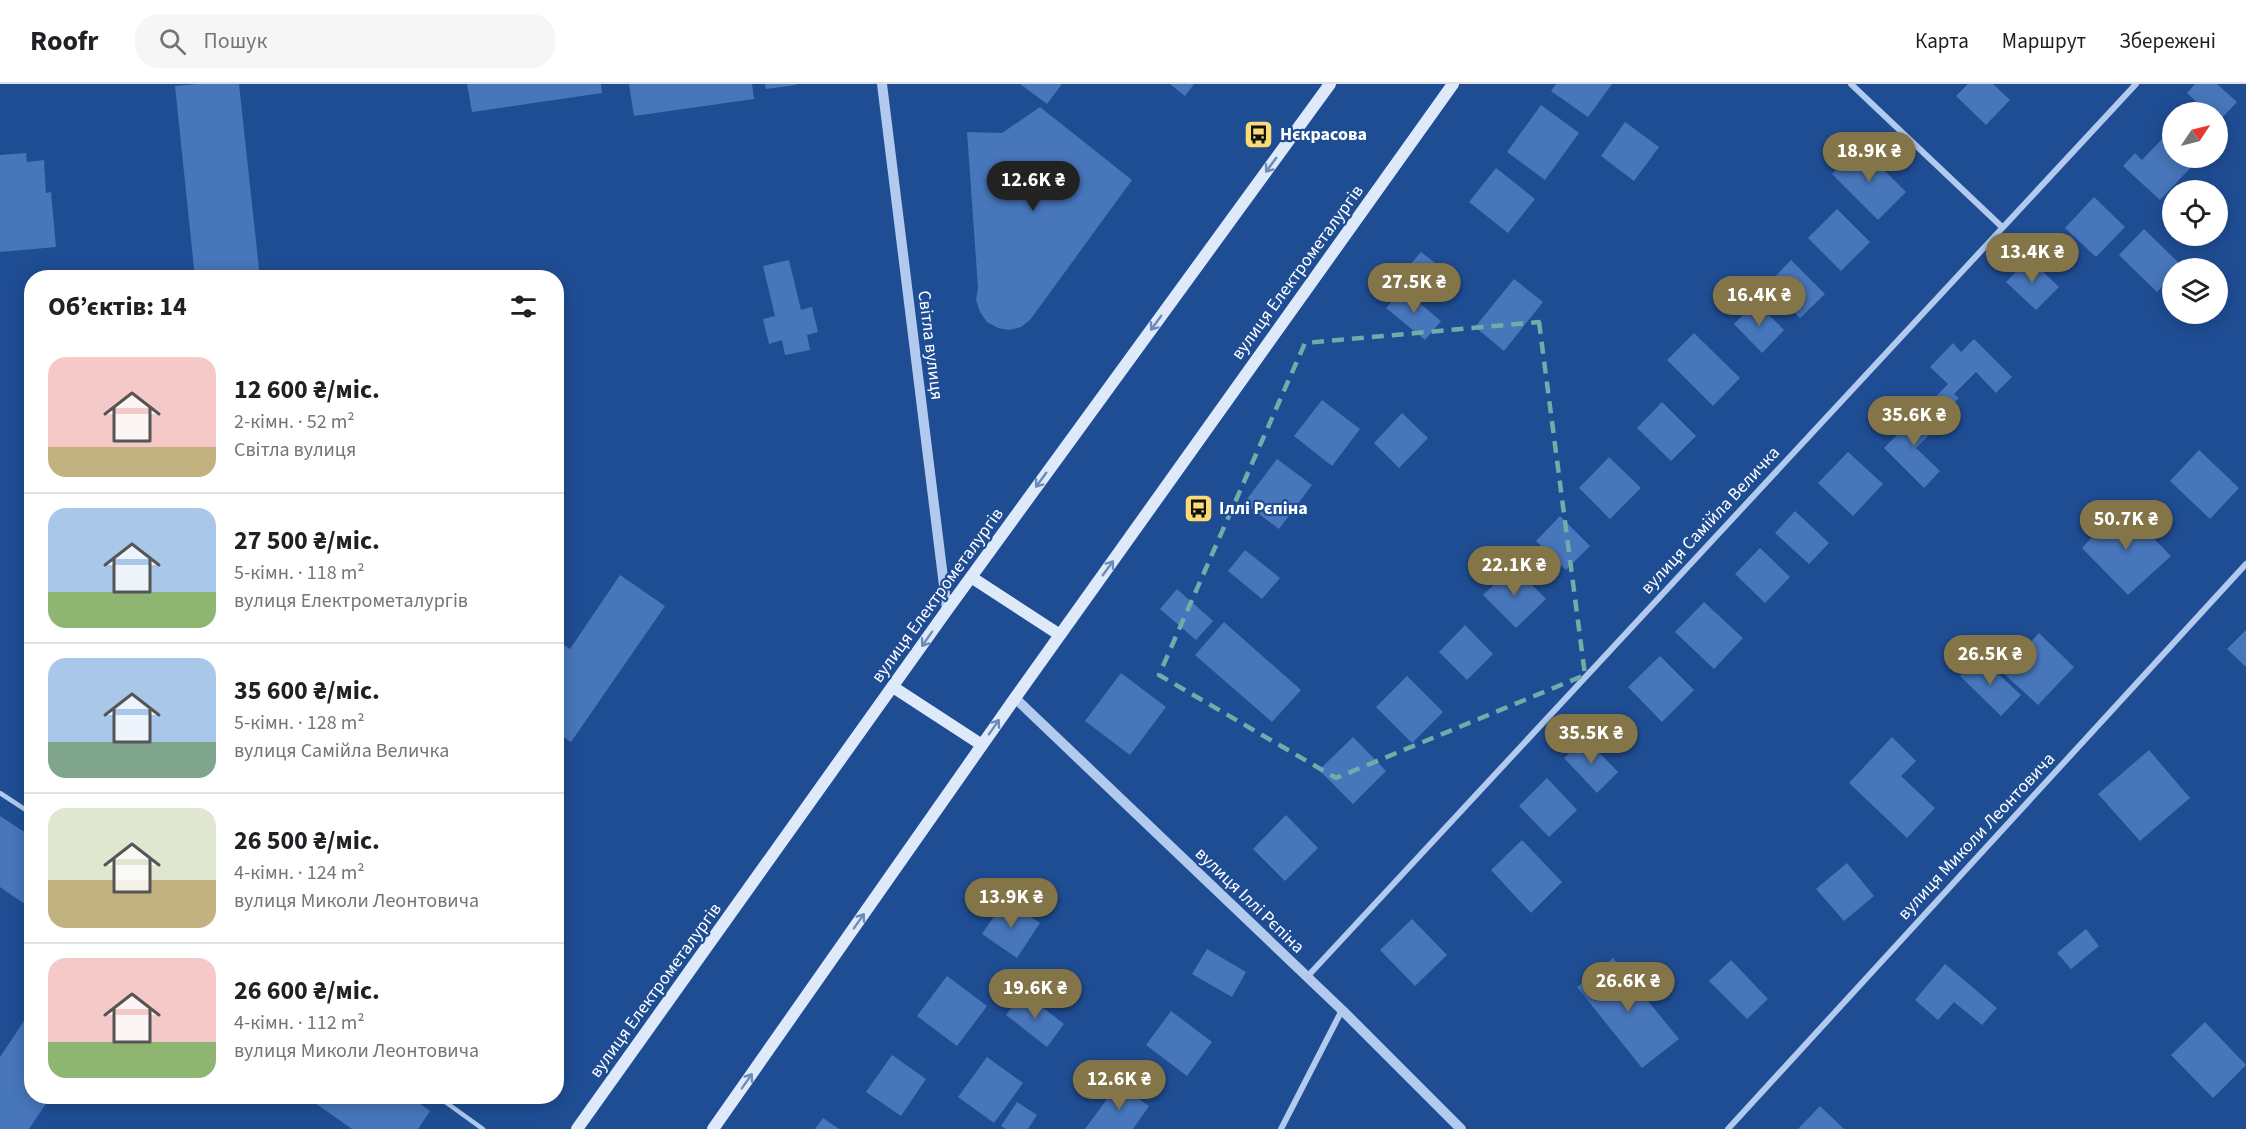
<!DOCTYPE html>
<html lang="uk">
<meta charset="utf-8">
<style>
:root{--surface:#fff;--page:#f6f6f6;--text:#202124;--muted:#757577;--line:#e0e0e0;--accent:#837547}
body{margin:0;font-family:"Source Sans 3",sans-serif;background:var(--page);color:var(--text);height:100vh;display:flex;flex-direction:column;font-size:22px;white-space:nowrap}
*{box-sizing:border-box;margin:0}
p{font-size:20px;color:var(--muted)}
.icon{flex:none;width:33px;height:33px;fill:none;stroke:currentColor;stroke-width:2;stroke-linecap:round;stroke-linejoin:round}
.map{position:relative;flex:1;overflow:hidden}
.details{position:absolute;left:24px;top:186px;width:540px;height:834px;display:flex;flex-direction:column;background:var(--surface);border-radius:24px;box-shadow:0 3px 15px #0003}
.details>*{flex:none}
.needle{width:39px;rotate:55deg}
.fabs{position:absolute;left:2162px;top:18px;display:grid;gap:12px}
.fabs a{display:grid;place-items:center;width:66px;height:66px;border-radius:50%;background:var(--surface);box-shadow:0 3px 15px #0003;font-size:30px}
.price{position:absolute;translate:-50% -51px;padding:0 14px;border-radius:21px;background:var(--accent);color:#fff;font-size:20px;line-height:39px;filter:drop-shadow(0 2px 3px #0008)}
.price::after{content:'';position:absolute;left:50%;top:36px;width:18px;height:14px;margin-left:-9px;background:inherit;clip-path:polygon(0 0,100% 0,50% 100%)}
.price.on{background:#222;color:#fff}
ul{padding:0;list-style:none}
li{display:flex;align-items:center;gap:18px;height:150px;padding:0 24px}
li+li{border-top:2px solid var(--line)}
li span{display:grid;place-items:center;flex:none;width:168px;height:120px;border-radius:18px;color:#555}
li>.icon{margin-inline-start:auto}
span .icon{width:72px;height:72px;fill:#fffc;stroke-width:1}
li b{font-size:26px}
h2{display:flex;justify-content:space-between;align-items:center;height:72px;padding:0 24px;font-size:26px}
header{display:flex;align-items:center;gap:36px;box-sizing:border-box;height:84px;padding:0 30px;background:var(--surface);border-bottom:2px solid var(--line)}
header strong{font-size:28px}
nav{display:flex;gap:33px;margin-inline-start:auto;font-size:21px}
.search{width:420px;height:54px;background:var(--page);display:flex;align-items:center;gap:15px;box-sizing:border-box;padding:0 21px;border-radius:24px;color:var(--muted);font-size:22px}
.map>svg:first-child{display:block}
</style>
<header>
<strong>Roofr</strong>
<div class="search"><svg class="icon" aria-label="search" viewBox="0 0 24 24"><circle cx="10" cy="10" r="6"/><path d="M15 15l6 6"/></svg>Пошук</div>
<nav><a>Карта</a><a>Маршрут</a><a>Збережені</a></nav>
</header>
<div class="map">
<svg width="2246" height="1045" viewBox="0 0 2246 1045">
<rect width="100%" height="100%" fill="#1f4d94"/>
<path fill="#4776bb" d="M197,0H239L260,194H195L175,2Z
M467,0H601L602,9L472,28Z
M629,0H752L754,15L634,32Z
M765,0H796V1L766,5Z
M1020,0H1062L1047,20Z
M1170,0H1194L1185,12Z
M1556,0H1612L1588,33L1551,7Z
M1968,0H1993L2010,16L1986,41L1956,12Z
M2195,0H2217L2237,18L2217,39V28H2207L2187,9Z
M1541,21L1579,49L1545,96L1507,68Z
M1040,23L1132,96L1030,236L1021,243L1009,246L998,244L987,238L980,228L976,216L978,204L967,48L1002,49Z
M1625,38L1659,63L1634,97L1601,72Z
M2165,52L2172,59V74H2187L2194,80L2160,116L2123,82L2135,69L2142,76Z
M1860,62L1906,108L1878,136L1832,90Z
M26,69L27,78L44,76L46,109L51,108L56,163L0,168V71Z
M1496,84L1535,115L1508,149L1469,118Z
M2094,113L2125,143L2096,173L2065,144Z
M1837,125L1870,158L1841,187L1808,154Z
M2144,145L2182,182L2180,184H2172V192L2157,208L2119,171Z
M1421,168L1447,188L1431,208L1405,187Z
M2029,174L2059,203L2036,226L2006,198Z
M789,176L801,226L812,223L818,248L807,251L810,266L785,271L782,256L769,260L763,235L775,232L763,182Z
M1791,176L1825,210L1800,234L1767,201Z
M1514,195L1543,218L1504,267L1475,243Z
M1403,205L1441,237L1425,256L1386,224Z
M1756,218L1784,246L1762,269L1734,240Z
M1694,249L1740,294L1713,322L1667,276Z
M1974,255L2012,293L1996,309L1976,288L1954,310L1959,314L1935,338L1923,326L1948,300L1930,283L1953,259L1961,268Z
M1322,316L1360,345L1332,382L1294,352Z
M1662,318L1696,352L1671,377L1637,344Z
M1912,321L1936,344L1916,364L1940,387L1924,404L1884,364L1908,340L1901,332Z
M1402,329L1428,354L1399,384L1374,359Z
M2199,366L2239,404L2210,435L2170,397Z
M1848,368L1883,400L1853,432L1818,399Z
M1609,373L1641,404L1610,435L1579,404Z
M1277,375L1312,401L1279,445L1244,419Z
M2121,422L2171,472L2128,511L2082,464Z
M1795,427L1829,459L1809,480L1775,449Z
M1560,432L1590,462L1566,486L1536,457Z
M1760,464L1790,493L1765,519L1735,490Z
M1245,466L1280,494L1262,515L1228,487Z
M1513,482L1546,515L1516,544L1483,511Z
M620,491L665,522L571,658L556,648V556L570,565Z
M1177,505L1213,537L1196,556L1160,525Z
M1704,518L1743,554L1714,585L1675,548Z
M1224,538L1301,606L1272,638L1195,571Z
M1465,541L1493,570L1467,596L1439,568Z
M2246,546V583L2227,565Z
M2039,549L2074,583L2038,621L2002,588Z
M1660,572L1694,606L1662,638L1628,603Z
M1979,572L2021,611L2001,632L1960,592Z
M1121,589L1166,623L1130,671L1085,637Z
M1407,592L1443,628L1412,659L1376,623Z
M1353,653L1386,687L1353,720L1319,686Z
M1892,653L1916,677L1901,692L1935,724L1907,754L1849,699Z
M1585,654L1618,688L1597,709L1564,674Z
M2149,666L2190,714L2140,757L2098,710Z
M1547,694L1577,726L1549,753L1519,722Z
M1286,731L1318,764L1285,797L1253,765Z
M0,732L32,753V825L0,803Z
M1522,756L1562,798L1531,829L1491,786Z
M1847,779L1874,812L1844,837L1816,805Z
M1005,816L1040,839L1017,874L982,850Z
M1412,835L1447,871L1415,902L1380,866Z
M2086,845L2099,862L2071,885L2057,869Z
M1207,865L1246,888L1232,913L1192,890Z
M1613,874L1679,955L1642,984L1577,903Z
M1731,876L1768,915L1747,935L1709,897Z
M1945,880L1997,924L1982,941L1954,918L1938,936L1915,916Z
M947,892L987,922L957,962L917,932Z
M1023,908L1064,940L1047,963L1006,931Z
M1171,927L1212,958L1187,992L1146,961Z
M30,928L32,930V1012H51L29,1045H0V973Z
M2205,938L2246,981L2213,1014L2171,971Z
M892,971L926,995L901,1032L866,1008Z
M987,973L1023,999L994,1039L958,1013Z
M1118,1000L1149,1022L1133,1045H1085Z
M305,1012H409L430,1027L418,1045H352Z
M1017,1018L1037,1031L1028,1045H1006L1001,1042Z
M1820,1022L1844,1045H1798Z
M823,1034L839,1045H815Z"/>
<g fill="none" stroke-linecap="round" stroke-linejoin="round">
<path stroke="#b2caee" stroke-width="4.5" d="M0,709L32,730
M437,1012L483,1045"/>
<path stroke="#b2caee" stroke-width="6" d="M1851,0L2002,143
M1307,893L2136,0
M1281,1045L1342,926
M1728,1045L2246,480"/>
<path stroke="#b2caee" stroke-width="10" d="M882,0L947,526
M1015,614L1342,926L1461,1045"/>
<path stroke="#dee9fa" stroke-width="12" d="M971,493L1060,551
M893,603L982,661
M577,1045L947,526L1330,0
M713,1045L1015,614L1453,0"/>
</g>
<defs><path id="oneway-shaft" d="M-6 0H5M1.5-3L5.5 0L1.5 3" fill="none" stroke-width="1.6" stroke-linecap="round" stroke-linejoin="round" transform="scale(1.5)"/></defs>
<g stroke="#6b8bbd">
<use href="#oneway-shaft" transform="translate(1271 81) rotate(126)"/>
<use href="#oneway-shaft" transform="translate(1156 239) rotate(126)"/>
<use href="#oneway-shaft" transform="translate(1041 396) rotate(126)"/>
<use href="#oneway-shaft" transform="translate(1108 484) rotate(-54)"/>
<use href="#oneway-shaft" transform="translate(927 555) rotate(125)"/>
<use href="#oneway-shaft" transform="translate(994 643) rotate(-55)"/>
<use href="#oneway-shaft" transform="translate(859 837) rotate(-55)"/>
<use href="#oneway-shaft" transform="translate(747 997) rotate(-55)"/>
</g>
<path fill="none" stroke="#6fada8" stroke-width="4.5" stroke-dasharray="12 8" stroke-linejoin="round" d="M1539,238L1585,591L1336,694L1159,591L1305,259Z"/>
<defs>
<symbol id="bus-square" viewBox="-11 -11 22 22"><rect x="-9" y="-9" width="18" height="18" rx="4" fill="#fcdb72" stroke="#1f4d94"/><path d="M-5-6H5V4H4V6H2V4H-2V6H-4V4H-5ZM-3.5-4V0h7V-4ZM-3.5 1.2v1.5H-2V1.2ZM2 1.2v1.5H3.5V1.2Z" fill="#111"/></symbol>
</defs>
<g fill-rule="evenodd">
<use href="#bus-square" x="1242" y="34" width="33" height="33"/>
<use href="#bus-square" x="1182" y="408" width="33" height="33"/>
</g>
<g text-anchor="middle" stroke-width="4.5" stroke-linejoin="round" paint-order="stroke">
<g font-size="18" font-weight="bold" fill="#fff" stroke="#1f4d94" text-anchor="start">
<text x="1280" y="56">Нєкрасова</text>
<text x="1219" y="430">Іллі Рєпіна</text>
</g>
<g font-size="18" fill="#fff" stroke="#1f4d94">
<text transform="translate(1297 188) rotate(-54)" y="6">вулиця Електрометалургів</text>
<text transform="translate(931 261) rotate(83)" y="6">Світла вулиця</text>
<text transform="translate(1710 436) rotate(-47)" y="6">вулиця Самійла Величка</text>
<text transform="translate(937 511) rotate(-54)" y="6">вулиця Електрометалургів</text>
<text transform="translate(1976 752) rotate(-47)" y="6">вулиця Миколи Леонтовича</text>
<text transform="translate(1250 816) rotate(44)" y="6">вулиця Іллі Рєпіна</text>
<text transform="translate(655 906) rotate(-54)" y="6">вулиця Електрометалургів</text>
</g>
</g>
</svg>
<div class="fabs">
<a><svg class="needle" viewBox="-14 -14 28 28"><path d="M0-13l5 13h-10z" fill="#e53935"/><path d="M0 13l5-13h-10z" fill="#757577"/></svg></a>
<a><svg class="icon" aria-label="locate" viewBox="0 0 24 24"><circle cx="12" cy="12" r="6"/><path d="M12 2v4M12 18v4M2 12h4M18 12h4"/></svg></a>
<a><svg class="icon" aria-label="layers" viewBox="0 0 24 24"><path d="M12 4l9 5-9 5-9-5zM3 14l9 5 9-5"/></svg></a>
</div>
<b class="price" style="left:1869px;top:99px">18.9K ₴</b>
<b class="price on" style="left:1033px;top:128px">12.6K ₴</b>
<b class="price" style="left:2032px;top:200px">13.4K ₴</b>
<b class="price" style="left:1414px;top:230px">27.5K ₴</b>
<b class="price" style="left:1759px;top:243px">16.4K ₴</b>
<b class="price" style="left:1914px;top:363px">35.6K ₴</b>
<b class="price" style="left:2126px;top:467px">50.7K ₴</b>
<b class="price" style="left:1514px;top:513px">22.1K ₴</b>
<b class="price" style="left:1990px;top:602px">26.5K ₴</b>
<b class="price" style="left:1591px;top:681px">35.5K ₴</b>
<b class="price" style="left:1011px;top:845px">13.9K ₴</b>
<b class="price" style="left:1628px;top:929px">26.6K ₴</b>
<b class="price" style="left:1035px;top:936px">19.6K ₴</b>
<b class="price" style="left:1119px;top:1027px">12.6K ₴</b>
<section class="details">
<h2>Об’єктів: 14<svg class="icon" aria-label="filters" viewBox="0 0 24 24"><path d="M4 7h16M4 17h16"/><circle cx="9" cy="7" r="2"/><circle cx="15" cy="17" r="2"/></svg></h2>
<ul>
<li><span style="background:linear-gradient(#f6c9c9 75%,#c2b280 0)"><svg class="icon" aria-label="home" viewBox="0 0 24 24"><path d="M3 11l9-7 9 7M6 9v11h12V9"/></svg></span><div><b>12 600 ₴/міс.</b><p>2-кімн. · 52 m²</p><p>Світла вулиця</p></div></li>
<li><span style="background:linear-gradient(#a9c7e8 70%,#8fb573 0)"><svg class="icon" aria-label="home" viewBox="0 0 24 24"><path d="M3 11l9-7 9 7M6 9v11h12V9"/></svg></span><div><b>27 500 ₴/міс.</b><p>5-кімн. · 118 m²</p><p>вулиця Електрометалургів</p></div></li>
<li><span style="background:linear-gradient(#a9c7e8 70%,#7fa58c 0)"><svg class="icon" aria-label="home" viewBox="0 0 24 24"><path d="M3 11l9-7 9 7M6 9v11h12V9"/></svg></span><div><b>35 600 ₴/міс.</b><p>5-кімн. · 128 m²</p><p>вулиця Самійла Величка</p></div></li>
<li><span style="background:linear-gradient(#dfe7d0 60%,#c2b280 0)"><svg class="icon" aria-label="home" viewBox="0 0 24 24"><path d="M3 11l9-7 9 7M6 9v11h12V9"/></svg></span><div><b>26 500 ₴/міс.</b><p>4-кімн. · 124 m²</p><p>вулиця Миколи Леонтовича</p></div></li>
<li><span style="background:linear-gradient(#f6c9c9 70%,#8fb573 0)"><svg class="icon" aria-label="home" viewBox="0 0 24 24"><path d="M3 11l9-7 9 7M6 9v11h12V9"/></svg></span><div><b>26 600 ₴/міс.</b><p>4-кімн. · 112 m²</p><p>вулиця Миколи Леонтовича</p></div></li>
</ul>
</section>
</div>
